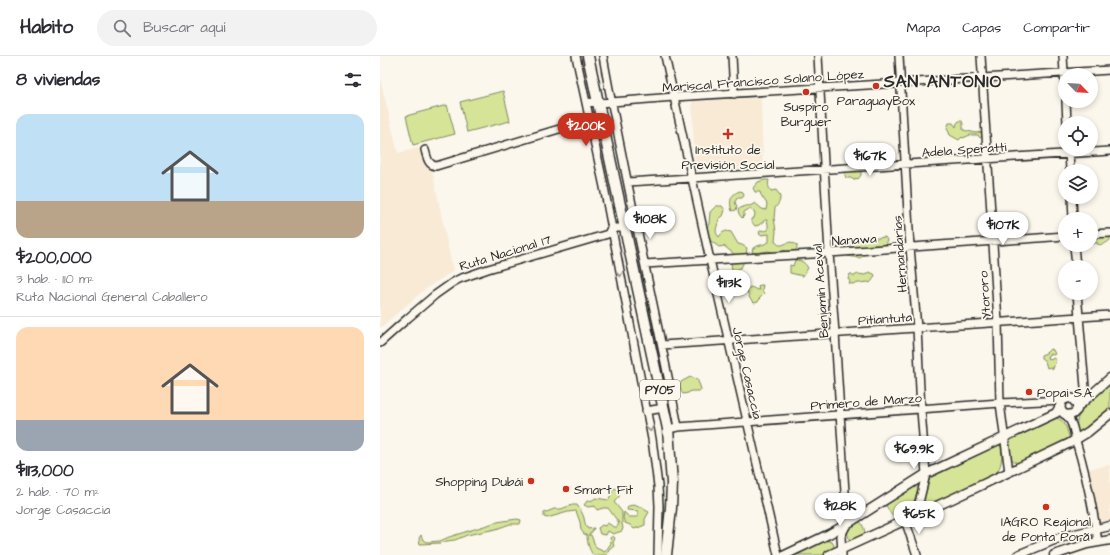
<!DOCTYPE html>
<html lang="es">
<meta charset="utf-8">
<style>
:root{--surface:#fff;--page:#f2f2f3;--text:#2b2b33;--muted:#7c7c81;--line:#e1e1e2;--accent:#c8321e}
body{margin:0;font-family:"Architects Daughter",sans-serif;background:var(--page);color:var(--text);height:100vh;display:flex;flex-direction:column;font-size:15px;white-space:nowrap}
*{box-sizing:border-box;margin:0}
p{font-size:13px;color:var(--muted)}
.icon{flex:none;width:22px;height:22px;fill:none;stroke:currentColor;stroke-width:2;stroke-linecap:round;stroke-linejoin:round}
.map{position:relative;flex:1;overflow:hidden}
.drawer{display:flex;flex-direction:column;background:var(--surface);width:380px}
.drawer>*{flex:none}
.needle{width:26px;rotate:115deg}
.buttons{position:absolute;left:678px;top:12px;display:grid;gap:8px}
.buttons a{display:grid;place-items:center;width:40px;height:40px;border-radius:50%;background:var(--surface);box-shadow:0 2px 6px #0003;font-size:20px}
.price{position:absolute;translate:-50% -34px;padding:0 9px;border-radius:14px;background:#fff;color:#222;font-size:13px;line-height:26px;filter:drop-shadow(0 1px 2px #0008)}
.price::after{content:'';position:absolute;left:50%;top:24px;width:12px;height:9px;margin-left:-6px;background:inherit;clip-path:polygon(0 0,100% 0,50% 100%)}
.price.current{background:var(--accent);color:#fff}
ul{padding:0;list-style:none}
li{display:grid;align-content:center;gap:8px;height:212px;padding:0 16px}
li+li{border-top:1px solid var(--line)}
li span{display:grid;place-items:center;height:124px;border-radius:12px;color:#555}
li>.icon{margin-inline-start:auto}
span .icon{width:72px;height:72px;fill:#fffc;stroke-width:1}
li b{font-size:17px}
h2{display:flex;justify-content:space-between;align-items:center;height:48px;padding:0 16px;font-size:17px}
header{display:flex;align-items:center;gap:24px;box-sizing:border-box;height:56px;padding:0 20px;background:var(--surface);border-bottom:1px solid var(--line)}
header strong{font-size:19px}
nav{display:flex;gap:22px;margin-inline-start:auto;font-size:14px}
.search{width:280px;height:36px;background:var(--page);display:flex;align-items:center;gap:10px;box-sizing:border-box;padding:0 14px;border-radius:22px;color:var(--muted);font-size:15px}
main{display:flex;flex:1;min-height:0}
.map>svg:first-child{display:block}
</style>
<header>
<strong>Habito</strong>
<div class="search"><svg class="icon" aria-label="search" viewBox="0 0 24 24"><circle cx="10" cy="10" r="6"/><path d="M15 15l6 6"/></svg>Buscar aquí</div>
<nav><a>Mapa</a><a>Capas</a><a>Compartir</a></nav>
</header>
<main>
<section class="drawer">
<h2>8 viviendas<svg class="icon" aria-label="filters" viewBox="0 0 24 24"><path d="M4 7h16M4 17h16"/><circle cx="9" cy="7" r="2"/><circle cx="15" cy="17" r="2"/></svg></h2>
<ul>
<li><span style="background:linear-gradient(#bfe0f5 70%,#b9a48a 0)"><svg class="icon" aria-label="home" viewBox="0 0 24 24"><path d="M3 11l9-7 9 7M6 9v11h12V9"/></svg></span><div><b>$200,000</b><p>3 hab. · 110 m²</p><p>Ruta Nacional General Caballero</p></div></li>
<li><span style="background:linear-gradient(#ffd9b3 75%,#9aa5b1 0)"><svg class="icon" aria-label="home" viewBox="0 0 24 24"><path d="M3 11l9-7 9 7M6 9v11h12V9"/></svg></span><div><b>$113,000</b><p>2 hab. · 70 m²</p><p>Jorge Casaccia</p></div></li>
</ul>
</section>
<div class="map">
<svg width="730" height="499" viewBox="0 0 730 499">
<rect width="100%" height="100%" fill="#fbf7ec"/>
<filter id="ink" filterUnits="userSpaceOnUse"><feTurbulence type="fractalNoise" baseFrequency=".025" numOctaves="2"/><feDisplacementMap in="SourceGraphic" scale="8" xChannelSelector="R" yChannelSelector="G"/><feConvolveMatrix kernelMatrix="1 2 1 2 8 2 1 2 1" color-interpolation-filters="sRGB"/></filter>
<g filter="url(#ink)">
<path fill="#f8ead5" d="M0,22L18,97L47,90L73,215L44,234L0,272Z
M381,42L383,111L315,115L312,45Z
M730,409V464L717,467L708,413Z"/>
<path fill="#d6e497" stroke="#808861" d="M123,35L130,65L87,76L80,46Z
M67,49L75,78L33,89L26,60Z
M579,65H582L583,68V74L596,77L600,76L603,79L600,82L598,79H590L583,82L582,81L579,84L570,79L567,72L569,67H573L576,71L577,67Z
M478,114L481,116V119L478,123L475,122L474,124L471,122H466L465,119V115Z
M384,124H389C388,128 388,131 391,135L396,134C402,141 401,145 395,152L394,162L396,175L395,185C400,193 404,187 411,186L417,189V192L415,195H406L402,194L396,197L388,195L377,197L372,196L373,192C378,189 384,189 389,186V178L380,179L379,176L382,174L384,175L388,174V168L387,164H385L379,169L375,170L371,165V163L374,162L375,158L374,155L369,153L364,156V160L362,162L359,158L358,154C361,151 367,149 370,150L375,147L382,153L386,154L387,148L381,139L380,136H375L373,132L378,126Z
M360,135L363,136L364,140L362,142H357L355,146L357,151L356,154L352,155C349,146 350,138 360,135Z
M336,150H342L345,154L343,160L339,163C338,170 333,175 339,181L342,177L346,175L351,176L358,188L362,189L367,192L366,198H362H363C365,209 362,213 352,215L351,206L354,198L344,190L339,191L328,183L326,172L329,168L330,156Z
M711,180H730V184C727,187 721,190 717,188V186L714,188C711,185 711,183 711,180Z
M485,181L489,183L505,181L507,184L505,188C495,191 490,186 481,193L483,200L480,202L467,200L469,196L476,194L475,190L467,192L460,191L459,192L455,193L452,188V183C458,181 462,183 467,186L475,183Z
M415,204C422,204 425,207 428,212L423,220L410,217V209L413,210Z
M489,216L494,218L495,219C494,222 492,225 490,227L488,226L471,228L469,227L470,225L468,223L470,218H472L474,220L478,218L485,219Z
M380,229H383L382,234L384,238L379,243L378,246L374,247L370,243L367,235L370,231C373,231 375,234 379,234L378,231Z
M670,293L673,294L675,298L673,299L670,298L668,299L667,302L671,304L673,302L676,304L673,313L670,311L667,312L665,305L661,302V299L666,297Z
M310,321L317,323L320,330L321,334L319,335H311L308,337L303,338C300,335 300,329 301,326Z
M730,327V353L702,377L699,378L698,377C697,373 696,369 697,365C700,350 719,336 730,327Z
M674,362C685,362 686,372 689,380L688,384L640,407C628,406 629,394 628,385L630,383Z
M618,389L621,390C622,401 623,409 615,418L543,451L541,450L551,419Z
M538,427H540V428L531,454C528,459 523,461 517,463C511,460 509,455 506,449V447Z
M233,432L239,434V441L234,446L242,456V468L243,472L242,475L233,478L228,475L226,479L220,478L218,472L222,469L225,470L227,467L231,469L233,471H237L239,467L228,452H223L217,454L215,450L208,451L204,449L207,445L213,444L215,442L229,444Z
M192,449H197C200,453 203,458 204,462C205,467 205,469 208,473L214,472L212,476L208,479H211L216,492L225,496L231,487L230,482L233,480L235,482L233,487L234,490L229,494L227,499H213C209,493 207,486 207,479L204,478L201,474L200,466L196,455L188,456L167,462L164,461V457L174,453H181Z
M254,449L259,451H263L265,454L269,456L265,463V469L260,471L254,473L250,469L245,467L243,462L244,456L249,461H258V455L247,454L248,450Z
M137,463L141,464L140,468H130L116,473L87,479L75,484L67,485L61,487L40,488L39,482L41,479L43,484L46,486L60,485L69,481L117,466Z
M479,464C483,469 485,473 485,479L471,484L469,483L467,476L474,467Z
M445,484L452,486L454,489L453,494L444,499H413Z"/>
<g fill="none" stroke-linecap="round" stroke-linejoin="round">
<defs>
<path id="minor" d="M196,0L224,131L272,383L278,430L279,450L278,499
M223,0C245,124 274,247 298,371
M285,0L330,204L398,499
M352,0L354,38
M438,0L449,197L455,277L467,468L461,480L462,499
M519,0L530,191L537,272L541,354L546,418L536,459
M601,0L618,266L620,347L629,416
M683,0L685,33
M686,45L687,67
M206,46L219,47L294,41L730,14
M689,93L690,115
M45,94C47,101 48,109 56,110L209,64
M248,126L730,95
M692,141L693,163
M711,178L730,177
M694,189L696,211
M265,208L449,197L685,180
M697,237L706,343
M0,287L28,262L55,239L72,227L79,223L108,213L228,178L231,172H245
M282,289L730,259
M266,355L284,352
M686,359C693,366 694,376 696,385C706,418 713,452 718,486
M288,373L298,371L620,347L683,344
M525,464L537,499"/>
<path id="major" d="M692,343L697,348V354L693,358L686,359C680,356 679,350 683,344L689,342L704,345
M701,348L730,322
M405,499L449,478L467,468L546,418L676,357L680,350
M449,499L572,443L690,387L708,376L730,358
M638,499L679,482L695,478L730,470
M674,499L707,488L730,484"/>
<path id="highway" d="M208,0L288,373L292,427L291,452L286,499"/>
</defs>
<use href="#minor" stroke="#2b2b2b" stroke-width="10"/>
<use href="#major" stroke="#2b2b2b" stroke-width="11"/>
<use href="#highway" stroke="#2b2b2b" stroke-width="13"/>
<use href="#minor" stroke="#fbf7ec" stroke-width="7"/>
<use href="#major" stroke="#fbf7ec" stroke-width="8"/>
<use href="#highway" stroke="#fbf7ec" stroke-width="10"/>
</g>
<defs><path id="oneway-chevron" d="M-2-3.5L2.5 0L-2 3.5" fill="none" stroke-width="1.6" stroke-linecap="round" stroke-linejoin="round"/></defs>
<g stroke="#93918c">
<use href="#oneway-chevron" transform="translate(240 218) rotate(79)"/>
<use href="#oneway-chevron" transform="translate(270 373) rotate(79)"/>
</g>
</g>
<g fill="#c8321e" stroke="#fbf7ec" stroke-width="1.5">
<circle cx="496" cy="30" r="4"/>
<circle cx="426" cy="36" r="4"/>
<path d="M346 72h4v4h4v4h-4v4h-4v-4h-4v-4h4z"/>
<circle cx="649" cy="336" r="4"/>
<circle cx="151" cy="425" r="4"/>
<circle cx="186" cy="433" r="4"/>
<circle cx="666" cy="451" r="4"/>
</g>
<g text-anchor="middle" stroke-width="3.5" stroke-linejoin="round" paint-order="stroke">
<rect fill="#fbf7ec" stroke="#696865" stroke-width="1" x="260" y="324" width="40" height="20" rx="3"/>
<g font-size="12" font-weight="bold" fill="#2b2b2b">
<text x="280" y="338">PY05</text>
</g>
<g font-size="13" fill="#2b2b2b" stroke="#fbf7ec">
<text transform="translate(383 24) rotate(-4)" y="5">Mariscal Francisco Solano López</text>
<text transform="translate(584 93) rotate(-4)" y="5">Adela Speratti</text>
<text transform="translate(474 183) rotate(-4)" y="5">Nanawa</text>
<text transform="translate(125 196) rotate(-17)" y="5">Ruta Nacional 17</text>
<text transform="translate(519 198) rotate(-94)" y="5">Hernandarias</text>
<text transform="translate(440 235) rotate(-94)" y="5">Benjamín Aceval</text>
<text transform="translate(604 239) rotate(-94)" y="5">Ytororo</text>
<text transform="translate(505 262) rotate(-4)" y="5">Pitiantuta</text>
<text transform="translate(368 317) rotate(77)" y="5">Jorge Casaccia</text>
<text transform="translate(486 345) rotate(-4)" y="5">Primero de Marzo</text>
</g>
<g font-size="13" fill="#2b2b2b" stroke="#fbf7ec">
<text x="496" y="49">ParaguayBox</text>
<text x="426" y="55">Suspiro<tspan x="426" dy="15">Burguer</tspan></text>
<text x="348" y="98">Instituto de<tspan x="348" dy="15">Previsión Social</tspan></text>
<text x="657" y="341" text-anchor="start">Popai S.A.</text>
<text x="143" y="430" text-anchor="end">Shopping Dubái</text>
<text x="194" y="438" text-anchor="start">Smart Fit</text>
<text x="666" y="470">IAGRO Regional<tspan x="666" dy="15">de Ponta Porã</tspan></text>
</g>
<g font-size="17" font-weight="bold" letter-spacing="1" fill="#2b2b2b" stroke="#fbf7ec">
<text x="563" y="31">SAN ANTONIO</text>
</g>
</g>
</svg>
<div class="buttons">
<a><svg class="needle" viewBox="-14 -14 28 28"><path d="M0-13l5 13h-10z" fill="#e53935"/><path d="M0 13l5-13h-10z" fill="#7c7c81"/></svg></a>
<a><svg class="icon" aria-label="locate" viewBox="0 0 24 24"><circle cx="12" cy="12" r="6"/><path d="M12 2v4M12 18v4M2 12h4M18 12h4"/></svg></a>
<a><svg class="icon" aria-label="layers" viewBox="0 0 24 24"><path d="M12 4l9 5-9 5-9-5zM3 14l9 5 9-5"/></svg></a>
<a>+</a>
<a>−</a>
</div>
<b class="price current" style="left:206px;top:91px">$200K</b>
<b class="price" style="left:490px;top:121px">$167K</b>
<b class="price" style="left:270px;top:184px">$108K</b>
<b class="price" style="left:623px;top:190px">$107K</b>
<b class="price" style="left:349px;top:248px">$113K</b>
<b class="price" style="left:534px;top:414px">$69.9K</b>
<b class="price" style="left:460px;top:471px">$128K</b>
<b class="price" style="left:539px;top:479px">$65K</b>
</div>
</main>
